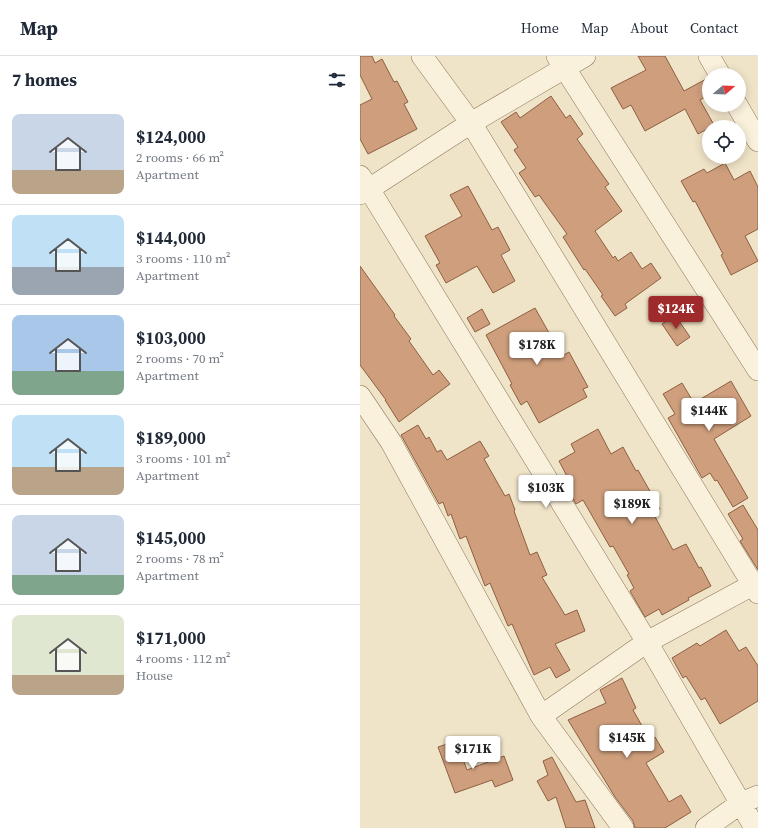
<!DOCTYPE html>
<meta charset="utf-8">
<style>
:root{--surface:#fff;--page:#f6f6f7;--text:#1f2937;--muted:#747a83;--line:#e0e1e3;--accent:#9e2a2b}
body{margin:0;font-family:"Source Serif 4",serif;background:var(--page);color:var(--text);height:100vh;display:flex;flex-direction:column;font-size:15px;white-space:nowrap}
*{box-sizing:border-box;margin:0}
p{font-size:13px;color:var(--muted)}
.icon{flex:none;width:22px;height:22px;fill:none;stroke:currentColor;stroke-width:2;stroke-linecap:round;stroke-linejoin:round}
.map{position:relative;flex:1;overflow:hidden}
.drawer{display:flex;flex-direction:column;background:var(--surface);width:360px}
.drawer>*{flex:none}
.needle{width:26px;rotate:71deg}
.controls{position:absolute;left:342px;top:12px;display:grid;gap:8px}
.controls a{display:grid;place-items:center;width:44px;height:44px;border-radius:50%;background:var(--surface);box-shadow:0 2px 10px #0003;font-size:20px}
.price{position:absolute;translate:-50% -34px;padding:0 9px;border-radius:4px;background:#fff;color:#222;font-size:13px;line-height:26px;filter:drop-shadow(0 1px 2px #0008)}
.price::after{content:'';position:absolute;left:50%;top:24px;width:12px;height:9px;margin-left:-6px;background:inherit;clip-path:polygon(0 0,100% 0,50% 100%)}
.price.active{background:var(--accent);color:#fff}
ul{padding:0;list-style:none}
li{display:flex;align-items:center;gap:12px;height:100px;padding:0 12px}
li+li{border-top:1px solid var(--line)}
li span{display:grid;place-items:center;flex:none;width:112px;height:80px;border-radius:8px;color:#555}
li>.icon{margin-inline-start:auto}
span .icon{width:48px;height:48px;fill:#fffc;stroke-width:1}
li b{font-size:17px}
h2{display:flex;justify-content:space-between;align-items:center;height:48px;padding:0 12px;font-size:17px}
header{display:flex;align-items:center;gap:24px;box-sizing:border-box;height:56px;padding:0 20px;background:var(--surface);border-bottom:1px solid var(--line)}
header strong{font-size:19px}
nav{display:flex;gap:22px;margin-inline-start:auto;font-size:14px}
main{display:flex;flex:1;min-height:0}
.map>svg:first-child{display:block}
</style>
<header>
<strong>Map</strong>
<nav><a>Home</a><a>Map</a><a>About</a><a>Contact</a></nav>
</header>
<main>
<section class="drawer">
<h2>7 homes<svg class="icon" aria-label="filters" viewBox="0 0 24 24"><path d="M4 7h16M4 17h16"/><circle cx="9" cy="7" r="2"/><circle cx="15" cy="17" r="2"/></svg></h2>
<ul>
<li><span style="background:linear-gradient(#c9d6e8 70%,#b9a48a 0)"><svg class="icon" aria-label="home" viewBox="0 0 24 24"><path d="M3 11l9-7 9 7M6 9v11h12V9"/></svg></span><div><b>$124,000</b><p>2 rooms · 66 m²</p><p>Apartment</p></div></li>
<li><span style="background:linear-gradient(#bfe0f5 65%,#9aa5b1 0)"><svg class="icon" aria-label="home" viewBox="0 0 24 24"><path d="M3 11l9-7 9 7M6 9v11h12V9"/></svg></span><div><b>$144,000</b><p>3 rooms · 110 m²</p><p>Apartment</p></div></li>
<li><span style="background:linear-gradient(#a9c7e8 70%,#7fa58c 0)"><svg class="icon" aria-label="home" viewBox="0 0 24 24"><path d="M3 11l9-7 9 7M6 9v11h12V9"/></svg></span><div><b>$103,000</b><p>2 rooms · 70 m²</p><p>Apartment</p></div></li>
<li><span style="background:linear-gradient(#bfe0f5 65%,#b9a48a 0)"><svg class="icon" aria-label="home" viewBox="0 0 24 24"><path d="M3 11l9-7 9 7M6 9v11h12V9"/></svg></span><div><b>$189,000</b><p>3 rooms · 101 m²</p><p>Apartment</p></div></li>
<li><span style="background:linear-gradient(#c9d6e8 75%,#7fa58c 0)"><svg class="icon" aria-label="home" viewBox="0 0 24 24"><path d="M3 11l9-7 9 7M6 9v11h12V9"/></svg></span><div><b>$145,000</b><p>2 rooms · 78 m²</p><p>Apartment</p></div></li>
<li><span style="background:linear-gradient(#dfe7d0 75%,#b9a48a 0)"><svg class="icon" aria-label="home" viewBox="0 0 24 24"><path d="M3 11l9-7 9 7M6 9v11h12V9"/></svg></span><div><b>$171,000</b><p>4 rooms · 112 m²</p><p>House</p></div></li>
</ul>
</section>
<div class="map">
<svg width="398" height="772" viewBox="0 0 398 772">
<rect width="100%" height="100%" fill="#f0e4c8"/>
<path fill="#cf9f7d" stroke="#8d5f41" d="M0,0H12L15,7L22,3L34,26L37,25L48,46L44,48L57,73L8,98L0,83V49L12,43L0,19Z
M278,0H305L324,35L348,22L349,39L340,44L354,69L349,71V72L338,78L325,53L285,75L271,49L263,53L251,32L286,14Z
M191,40L206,62L210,59L223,78L217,83L249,128L245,131L262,155L235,175L253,202L255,200L258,205L271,196L282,213L291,207L301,222L265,248L267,252L255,260L241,240L243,239L225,213L224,214L203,181L207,178L179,139L175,141L159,117L166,112L154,94L158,91L141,66L156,56L160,62Z
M365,107L374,124L390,115L398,131V173L385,180L398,205L371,219L361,199L363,198L335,145L333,146L321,125L344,113L347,117Z
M108,130L132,174L138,171L150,194L141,199L155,225L133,237L117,210L86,227L76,209L80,207L65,180L102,160L90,139Z
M0,210L35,259L34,260L51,283L49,285L73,319L79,314L90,328L39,366L25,344H26L0,309Z
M175,252L202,300L209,296L228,331L223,333L227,341L179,367L167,345L161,349L150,329L152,328L126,279Z
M122,253L130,268L115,276L107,262Z
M315,259L330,281L317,290L302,268Z
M371,325L391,360L354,383L388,442L373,451L357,424L355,425L350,417L342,422L308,362L315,358L303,338L322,327L334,347Z
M58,369L66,383L69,381L77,396L81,394L87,404L120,385L129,400L124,403L145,440L149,438L155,454L154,455L170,499L177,496L187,519L182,521L205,559L217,554L225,575L195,588L210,614L196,622L190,611L174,619L152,568L148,570L130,527L125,530L106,480L100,483L91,458L88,460L83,446L79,448L41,379Z
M238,373L251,398L263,391L276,415L278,414L300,453L293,457L313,494L326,488L339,512L341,511L351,530L328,542L329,544L302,559L299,553L285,561L270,535L274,532L267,519L269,518L253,490L250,491L223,444L216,448L204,426L209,424L199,405L215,396L211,388Z
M383,449L398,474V514L380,485L383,483L368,458Z
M366,574L379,595L386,591L398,610V645L360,668L345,642L341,644L326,620L323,622L312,602L337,587L340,590Z
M262,622L276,652L273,654L290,684L295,681L304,696L286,707L309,746L321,739L331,756L305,772H275L273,765L255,741L208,664L246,647L240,634Z
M96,685L107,714L144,700L153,724L135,731L132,724L95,737L78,691Z
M192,701L216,746L225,744L235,772H206L196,741L188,745L177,725L188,719L183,705Z"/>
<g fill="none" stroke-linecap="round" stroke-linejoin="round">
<defs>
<path id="street" d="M62,0L111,67L398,537
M197,0L398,314
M349,0L360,19
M377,49L398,85
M0,120L9,133L287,586L395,772
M0,138L9,133L111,67L225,0
M0,340L31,386L181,660L263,772
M181,660L287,586L398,526
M346,772L381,747L398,740"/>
</defs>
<use href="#street" stroke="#8d765c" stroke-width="22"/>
<use href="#street" stroke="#faf1dc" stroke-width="21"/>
</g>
</svg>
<div class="controls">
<a><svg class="needle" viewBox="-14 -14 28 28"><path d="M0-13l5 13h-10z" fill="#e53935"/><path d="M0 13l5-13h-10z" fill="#747a83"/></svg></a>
<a><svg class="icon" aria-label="locate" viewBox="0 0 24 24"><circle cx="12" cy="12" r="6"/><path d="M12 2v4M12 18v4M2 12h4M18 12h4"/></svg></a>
</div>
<b class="price active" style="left:316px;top:274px">$124K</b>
<b class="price" style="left:177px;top:310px">$178K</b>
<b class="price" style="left:349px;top:376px">$144K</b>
<b class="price" style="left:186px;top:453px">$103K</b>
<b class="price" style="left:272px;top:469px">$189K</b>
<b class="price" style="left:267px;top:703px">$145K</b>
<b class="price" style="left:113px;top:714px">$171K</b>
</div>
</main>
